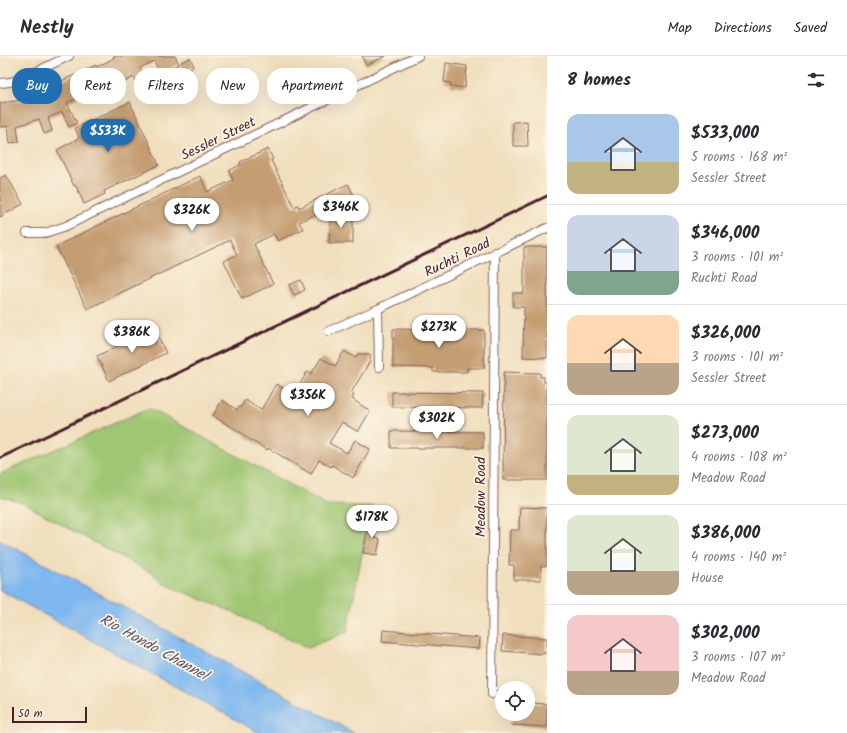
<!DOCTYPE html>
<meta charset="utf-8">
<style>
:root{--surface:#fff;--page:#f2f2f3;--text:#2b2b33;--muted:#7c7c81;--line:#e1e1e2;--accent:#1f6fb2}
body{margin:0;font-family:Kalam,sans-serif;background:var(--page);color:var(--text);height:100vh;display:flex;flex-direction:column;font-size:15px;white-space:nowrap}
*{box-sizing:border-box;margin:0}
p{font-size:13px;color:var(--muted)}
.icon{flex:none;width:22px;height:22px;fill:none;stroke:currentColor;stroke-width:2;stroke-linecap:round;stroke-linejoin:round}
.map{position:relative;flex:1;overflow:hidden}
.side{display:flex;flex-direction:column;background:var(--surface);width:300px}
.side>*{flex:none}
.guide{position:absolute;left:12px;top:12px;width:380px;height:36px;display:flex;gap:8px}
.controls{position:absolute;left:495px;top:625px;display:grid;gap:8px}
.controls a{display:grid;place-items:center;width:40px;height:40px;border-radius:50%;background:var(--surface);box-shadow:0 4px 16px #0002;font-size:20px}
.scale{position:absolute;left:12px;bottom:10px;width:75px;box-sizing:border-box;padding-left:4px;border:2px solid #4a1f2b;border-top:0;font-size:11px;line-height:14px;white-space:nowrap;color:#4a1f2b;-webkit-text-stroke:3px #fcf5e5;paint-order:stroke}
.price{position:absolute;translate:-50% -34px;padding:0 9px;border-radius:14px;background:#fff;color:#222;font-size:13px;line-height:26px;filter:drop-shadow(0 1px 2px #0008)}
.price::after{content:'';position:absolute;left:50%;top:24px;width:12px;height:9px;margin-left:-6px;background:inherit;clip-path:polygon(0 0,100% 0,50% 100%)}
.price.on{background:var(--accent);color:#fff}
ul{padding:0;list-style:none}
li{display:flex;align-items:center;gap:12px;height:100px;padding:0 20px}
li+li{border-top:1px solid var(--line)}
li span{display:grid;place-items:center;flex:none;width:112px;height:80px;border-radius:12px;color:#555}
li>.icon{margin-inline-start:auto}
span .icon{width:48px;height:48px;fill:#fffc;stroke-width:1}
li b{font-size:17px}
h2{display:flex;justify-content:space-between;align-items:center;height:48px;padding:0 20px;font-size:17px}
.tag{padding:0 14px;border-radius:16px;background:var(--surface);box-shadow:0 4px 16px #0002;font-size:14px;line-height:36px}
.tag.on{background:var(--accent);color:#fff}
header{display:flex;align-items:center;gap:24px;box-sizing:border-box;height:56px;padding:0 20px;background:var(--surface);border-bottom:1px solid var(--line)}
header strong{font-size:19px}
nav{display:flex;gap:22px;margin-inline-start:auto;font-size:14px}
main{display:flex;flex:1;min-height:0}
.map>svg:first-child{display:block}
</style>
<header>
<strong>Nestly</strong>
<nav><a>Map</a><a>Directions</a><a>Saved</a></nav>
</header>
<main>
<div class="map">
<svg width="547" height="677" viewBox="0 0 547 677">
<rect width="100%" height="100%" fill="#fcf5e5"/>
<filter id="ink" filterUnits="userSpaceOnUse"><feTurbulence type="fractalNoise" baseFrequency=".025" numOctaves="2"/><feDisplacementMap in="SourceGraphic" scale="8" xChannelSelector="R" yChannelSelector="G"/><feConvolveMatrix kernelMatrix="1 2 1 2 8 2 1 2 1" color-interpolation-filters="sRGB"/></filter>
<filter id="wash" filterUnits="userSpaceOnUse"><feTurbulence type="fractalNoise" baseFrequency=".012" numOctaves="4" result="noise"/><feDisplacementMap in="SourceGraphic" scale="16" xChannelSelector="R" yChannelSelector="G"/><feGaussianBlur stdDeviation="0.9" result="paint"/><feColorMatrix in="noise" values="0 0 0 0 0 0 0 0 0 0 0 0 0 0 0 0 0 1.4 0 .05"/><feComposite in="paint" operator="in"/></filter>
<g filter="url(#wash)">
<rect width="100%" height="100%" fill="#f0debc"/>
<path fill="#9fc672" stroke="#74724e" d="M149,352L327,449L373,450L370,457L347,576L308,592L228,554L171,531L162,526L153,518L75,476L25,448L0,440V418Z"/>
<path fill="#7eb7ef" stroke="#646b8d" d="M0,484L148,564L354,677H260L0,534Z"/>
<g id="blocks">
<path fill="#c49d72" d="M113,0H175L179,8L160,17L154,5L140,12L146,24L137,28L134,21L113,32L115,36L106,40L98,22L84,29L88,37H87L67,47L77,67L69,71L62,56L48,62L52,75L44,78L39,63L17,70L19,86L10,87L8,70L0,71V47L23,44V42L36,37L96,9L97,11L114,2Z
M362,0H386L366,9Z
M190,2L194,10L185,15L181,6Z
M446,7L467,10L465,32L450,30L451,27L444,26Z
M130,46L159,109L104,135L105,138L84,148L76,130H74L57,94L79,82L75,72Z
M527,65L528,90H513V66Z
M268,93L273,103L271,104L294,151L298,149L299,152L348,128L355,142L330,155V152L299,166L303,173L278,185L274,178L254,188L273,228L242,243L224,205L237,199L230,184L87,253L56,190L200,120L207,136L233,124L229,115L241,108L240,106Z
M6,119L23,148L0,161V122Z
M330,159L353,160V187H329Z
M524,191H547V302L523,301L524,251H513V237H524Z
M301,224L305,234L294,239L289,229Z
M450,262L452,274H484V312H467V316H433V312L393,311V273L442,274L441,263Z
M154,272L166,297L109,325L97,300Z
M344,295L356,302L358,298H370V305L351,337L354,339L352,343L370,355L358,376L342,366L329,387L347,397L355,384L370,393L353,422L332,409L331,411L319,404L311,418L268,392L267,394L244,380L245,379L213,360L222,344L237,354L239,351H241L245,344L261,354L276,328L294,339L307,316L311,318L321,302L335,310Z
M504,316L540,317V321H544V326H547V424H503Z
M392,336L483,337L482,352L392,351Z
M391,375L483,376V392H391Z
M520,451L547,452V510H541V524H514V509H509L510,474H519Z
M369,464L378,466L374,482L380,483L377,499L363,497Z
M383,574L480,582L479,593L382,585Z
M503,579L547,582V597H542V598L502,595Z
M528,647L547,648V671L511,669L512,658H528Z"/>
</g>
</g>
<g filter="url(#ink)">
<use href="#blocks" fill-opacity="0" stroke="#84625e" stroke-width="1"/>
<g fill="none" stroke-linecap="round" stroke-linejoin="round">
<defs>
<path id="minor" d="M0,27L10,26L21,23L69,0
M27,177H45L66,170L418,0
M378,253L547,172
M329,275L378,253L379,311
M492,638L495,196"/>
</defs>
<use href="#minor" stroke="#84625e" stroke-width="10"/>
<use href="#minor" stroke="#fff" stroke-width="8"/>
<path stroke="#4a1f2b" stroke-width="3" d="M0,402L547,140"/>
</g>
</g>
<g text-anchor="middle" stroke-width="3.5" stroke-linejoin="round" paint-order="stroke">
<g font-size="14" fill="#4a1f2b" stroke="#fcf5e5">
<text transform="translate(218 82) rotate(-26)" y="5">Sessler Street</text>
<text transform="translate(457 201) rotate(-26)" y="5">Ruchti Road</text>
<text transform="translate(480 441) rotate(-90)" y="5">Meadow Road</text>
</g>
<g font-size="15" font-style="italic" fill="#5c5470" stroke="#fcf5e5">
<text transform="translate(154 591) rotate(29)" y="5">Rio Hondo Channel</text>
</g>
</g>
</svg>
<div class="controls">
<a><svg class="icon" aria-label="locate" viewBox="0 0 24 24"><circle cx="12" cy="12" r="6"/><path d="M12 2v4M12 18v4M2 12h4M18 12h4"/></svg></a>
</div>
<div class="scale">50 m</div>
<b class="price on" style="left:108px;top:97px">$533K</b>
<b class="price" style="left:341px;top:173px">$346K</b>
<b class="price" style="left:192px;top:176px">$326K</b>
<b class="price" style="left:439px;top:293px">$273K</b>
<b class="price" style="left:132px;top:298px">$386K</b>
<b class="price" style="left:308px;top:361px">$356K</b>
<b class="price" style="left:437px;top:384px">$302K</b>
<b class="price" style="left:372px;top:483px">$178K</b>
<div class="guide">
<a class="tag on">Buy</a>
<a class="tag">Rent</a>
<a class="tag">Filters</a>
<a class="tag">New</a>
<a class="tag">Apartment</a>
</div>
</div>
<section class="side">
<h2>8 homes<svg class="icon" aria-label="filters" viewBox="0 0 24 24"><path d="M4 7h16M4 17h16"/><circle cx="9" cy="7" r="2"/><circle cx="15" cy="17" r="2"/></svg></h2>
<ul>
<li><span style="background:linear-gradient(#a9c7e8 60%,#c2b280 0)"><svg class="icon" aria-label="home" viewBox="0 0 24 24"><path d="M3 11l9-7 9 7M6 9v11h12V9"/></svg></span><div><b>$533,000</b><p>5 rooms · 168 m²</p><p>Sessler Street</p></div></li>
<li><span style="background:linear-gradient(#c9d6e8 70%,#7fa58c 0)"><svg class="icon" aria-label="home" viewBox="0 0 24 24"><path d="M3 11l9-7 9 7M6 9v11h12V9"/></svg></span><div><b>$346,000</b><p>3 rooms · 101 m²</p><p>Ruchti Road</p></div></li>
<li><span style="background:linear-gradient(#ffd9b3 60%,#b9a48a 0)"><svg class="icon" aria-label="home" viewBox="0 0 24 24"><path d="M3 11l9-7 9 7M6 9v11h12V9"/></svg></span><div><b>$326,000</b><p>3 rooms · 101 m²</p><p>Sessler Street</p></div></li>
<li><span style="background:linear-gradient(#dfe7d0 75%,#c2b280 0)"><svg class="icon" aria-label="home" viewBox="0 0 24 24"><path d="M3 11l9-7 9 7M6 9v11h12V9"/></svg></span><div><b>$273,000</b><p>4 rooms · 108 m²</p><p>Meadow Road</p></div></li>
<li><span style="background:linear-gradient(#dfe7d0 70%,#b9a48a 0)"><svg class="icon" aria-label="home" viewBox="0 0 24 24"><path d="M3 11l9-7 9 7M6 9v11h12V9"/></svg></span><div><b>$386,000</b><p>4 rooms · 140 m²</p><p>House</p></div></li>
<li><span style="background:linear-gradient(#f6c9c9 70%,#b9a48a 0)"><svg class="icon" aria-label="home" viewBox="0 0 24 24"><path d="M3 11l9-7 9 7M6 9v11h12V9"/></svg></span><div><b>$302,000</b><p>3 rooms · 107 m²</p><p>Meadow Road</p></div></li>
</ul>
</section>
</main>
